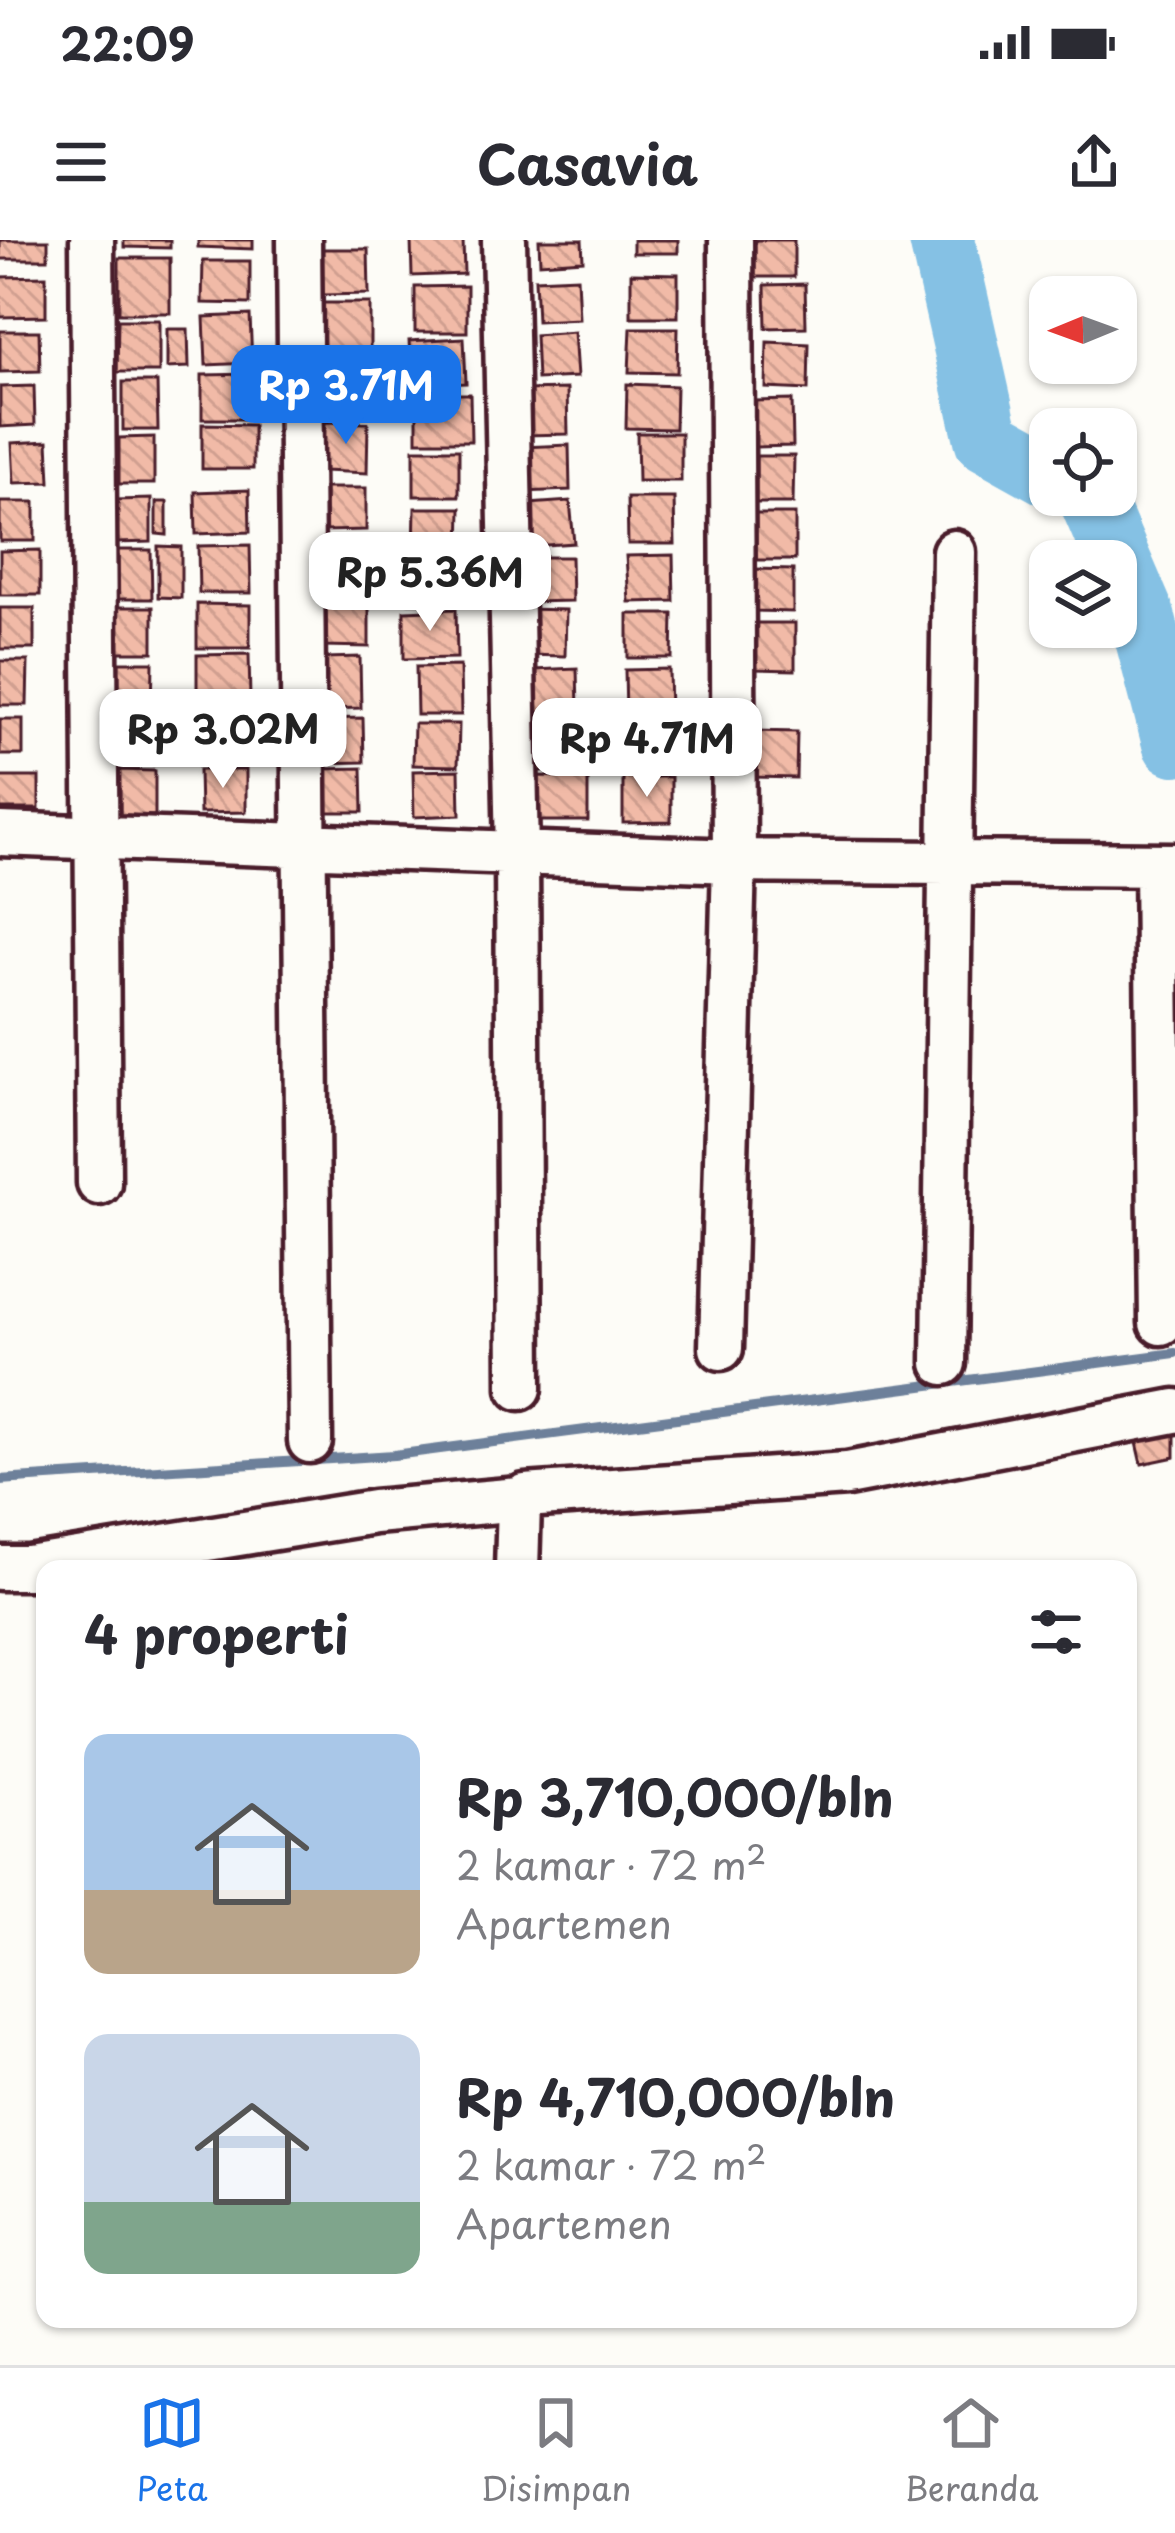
<!DOCTYPE html>
<html lang="id">
<meta charset="utf-8">
<style>
:root{--surface:#fff;--page:#f2f2f3;--text:#2b2b33;--muted:#7c7c81;--line:#e1e1e2;--accent:#1a73e8}
body{margin:0;font-family:"Playpen Sans",sans-serif;background:var(--page);color:var(--text);height:100vh;display:flex;flex-direction:column;font-size:45px;white-space:nowrap}
*{box-sizing:border-box;margin:0}
p{font-size:39px;color:var(--muted)}
.icon{flex:none;width:66px;height:66px;fill:none;stroke:currentColor;stroke-width:2;stroke-linecap:round;stroke-linejoin:round}
.map{position:relative;flex:1;overflow:hidden}
.details{position:absolute;left:36px;top:1320px;width:1101px;height:768px;display:flex;flex-direction:column;background:var(--surface);border-radius:24px;box-shadow:0 3px 9px #0004}
.details>*{flex:none}
.needle{width:78px;rotate:269deg}
.tools{position:absolute;left:1029px;top:36px;display:grid;gap:24px}
.tools a{display:grid;place-items:center;width:108px;height:108px;border-radius:24px;background:var(--surface);box-shadow:0 3px 9px #0004;font-size:60px}
.price{position:absolute;translate:-50% -102px;padding:0 27px;border-radius:24px;background:#fff;color:#222;font-size:39px;line-height:78px;filter:drop-shadow(0 3px 6px #0008)}
.price::after{content:'';position:absolute;left:50%;top:72px;width:36px;height:27px;margin-left:-18px;background:inherit;clip-path:polygon(0 0,100% 0,50% 100%)}
.price.selected{background:var(--accent);color:#fff}
ul{padding:0;list-style:none}
li{display:flex;align-items:center;gap:36px;height:300px;padding:0 48px}
li span{display:grid;place-items:center;flex:none;width:336px;height:240px;border-radius:24px;color:#555}
li>.icon{margin-inline-start:auto}
span .icon{width:144px;height:144px;fill:#fffc;stroke-width:1}
li b{font-size:51px}
h2{display:flex;justify-content:space-between;align-items:center;height:144px;padding:0 48px;font-size:51px}
.status{display:flex;justify-content:space-between;align-items:center;height:84px;padding:0 60px;background:var(--surface);direction:ltr}
.status svg{height:33px;fill:currentColor}
header{display:flex;justify-content:space-between;align-items:center;height:156px;padding:0 48px;background:var(--surface);font-size:54px;font-weight:700}
.tabs{display:flex;justify-content:space-around;align-items:center;height:168px;border-top:3px solid var(--line);background:var(--surface);font-size:33px;color:var(--muted)}
.tabs a{display:grid;justify-items:center;gap:6px}
.tabs .selected{color:var(--accent)}
.map>svg:first-child{display:block}
</style>
<div class="status"><b>22:09</b><svg viewBox="0 0 49 12"><path d="M0 12V9h3v3zM5 12V6h3v6zM10 12V3h3v9zM15 12V0h3v12zM26 1h20v11H26zM47 4h2v5h-2z"/></svg></div>
<header><svg class="icon" aria-label="menu" viewBox="0 0 24 24"><path d="M4 6h16M4 12h16M4 18h16"/></svg>Casavia<svg class="icon" aria-label="share" viewBox="0 0 24 24"><path d="M12 15V3M7 8l5-5 5 5M5 13v7h14v-7"/></svg></header>
<div class="map">
<svg width="1175" height="2125" viewBox="0 0 1175 2125">
<defs>
<pattern id="building-back-hatch" width="6" height="6" patternUnits="userSpaceOnUse" patternTransform="scale(3)"><rect width="6" height="6" fill="#f1baa7"/><path d="M-1 5l2 2M0 0l6 6M5-1l2 2" fill="none" stroke="#d09f90"/></pattern>
</defs>
<rect width="100%" height="100%" fill="#fdfcf7"/>
<filter id="ink" filterUnits="userSpaceOnUse"><feTurbulence type="fractalNoise" baseFrequency=".00833" numOctaves="2"/><feDisplacementMap in="SourceGraphic" scale="24" xChannelSelector="R" yChannelSelector="G"/><feConvolveMatrix kernelMatrix="1 2 1 2 8 2 1 2 1" color-interpolation-filters="sRGB"/></filter>
<g filter="url(#ink)">
<g fill="none" stroke-linecap="round" stroke-linejoin="round">
<path stroke="#6d809a" stroke-width="10" d="M0,1240L394,1215L1175,1113"/>
<path stroke="#85c1e4" stroke-width="66" d="M942,0L987,199L1050,234
M1090,255L1142,376L1175,503"/>
</g>
<path fill="url(#building-back-hatch)" stroke="#4a1f2b" stroke-width="3" d="M0,0H48V19H0Z
M124,0H170V8L124,7Z
M198,0H253V9L198,7Z
M411,0H463L464,34L412,36Z
M539,0H582L583,20L540,23Z
M633,0H678V13H633Z
M755,0H794V37H755Z
M322,9H368L369,54L323,55Z
M119,18H170V73H119Z
M203,21H250V64L202,63Z
M631,33L678,34V77H631Z
M46,36V76L0,77V37Z
M577,37L579,79L537,81L535,39Z
M805,44L806,87L766,88L765,45Z
M467,46V92H415V47Z
M322,63H370V110H322Z
M250,75L252,123L206,125L204,77Z
M118,80H159V132H117Z
M631,88H678L677,133L629,132Z
M167,89H188L189,127L167,128Z
M0,91H39L40,131L0,132Z
M574,92L577,137L537,139L535,95Z
M464,98L466,143L412,145L409,101Z
M767,102L809,104L808,150L766,148Z
M364,119L365,169L311,170L310,120Z
M254,134V179H202V135Z
M123,142H157L158,190H123Z
M627,144L676,146L675,189L626,188Z
M34,146L35,185L0,187V147Z
M567,149L568,194L524,195L523,150Z
M417,154H470L471,201H417Z
M792,160L793,206L755,207L754,161Z
M325,182L368,183L367,233L324,231Z
M202,184L253,185V229H202Z
M637,193H681V241H638Z
M154,197V244H119V198Z
M48,201L50,242L14,243L12,203Z
M569,205L570,250L523,252L521,207Z
M414,209H459V256H414Z
M756,216H794L793,263H756Z
M323,248H366V290L324,291Z
M249,250L250,292L196,294L195,252Z
M627,258H674L675,304H628Z
M151,259V302L116,303L115,260Z
M570,261L574,303L532,306L529,264Z
M0,262H35V301H0Z
M156,262H167V295L156,294Z
M415,268H461L460,311H414Z
M753,274H795V320H753Z
M368,303L370,348L325,350L323,305Z
M250,305L251,353H199L198,306Z
M158,306L181,307V358L158,357Z
M40,310V355H0V311Z
M116,310H151L152,359H116Z
M673,315L674,361L629,362L626,316Z
M528,317H571L572,361L529,362Z
M409,319H458V362L409,363Z
M754,329L793,330V372L754,371Z
M323,359H369V407L323,406Z
M197,364L250,365V408H197Z
M118,367H153V412H117Z
M0,368H34V409H0Z
M456,369L457,418L404,419V371Z
M524,369L566,370L565,416L522,415Z
M628,374H673L672,418H628Z
M753,383H795V430L753,429Z
M249,414L250,459L197,460V415Z
M360,417L361,468L327,469L325,418Z
M0,421H28L27,465H0Z
M117,422H153L152,473H117Z
M460,426L461,475H417L416,427Z
M577,428L578,471L536,473L534,430Z
M669,429L670,475L626,476L625,430Z
M181,468H248L247,524H181Z
M363,478L364,522L319,523L318,479Z
M0,479H23V515H0Z
M117,480L154,481L153,525H116Z
M585,482L586,530L536,531L535,483Z
M414,484H459L458,526L413,525Z
M628,490L672,491L671,531H627Z
M754,491L797,492L796,538L754,537Z
M362,528L363,572H320L319,529Z
M118,530L155,531V576L118,575Z
M199,530H246V572L200,573Z
M459,530L460,575L414,577L413,531Z
M531,536L588,537V581H531Z
M0,537H39V569H0Z
M623,537H671V582L623,583Z
M1175,1189V1217L1142,1224L1136,1198Z"/>
<g fill="none" stroke-linecap="round" stroke-linejoin="round">
<defs>
<path id="minor" d="M92,0L99,943
M299,0L310,1201
M504,0L517,614L520,1148
M0,594L734,621L1175,625
M1156,625L1161,1083
M721,1108L734,621L731,0
M944,1123L954,312
M0,1328H29L374,1272L520,1259
M517,1329L519,1264L525,1256L847,1234L1175,1171"/>
</defs>
<use href="#minor" stroke="#4a1f2b" stroke-width="51"/>
<use href="#minor" stroke="#fdfcf7" stroke-width="42"/>
</g>
</g>
</svg>
<div class="tools">
<a><svg class="needle" viewBox="-14 -14 28 28"><path d="M0-13l5 13h-10z" fill="#e53935"/><path d="M0 13l5-13h-10z" fill="#7c7c81"/></svg></a>
<a><svg class="icon" aria-label="locate" viewBox="0 0 24 24"><circle cx="12" cy="12" r="6"/><path d="M12 2v4M12 18v4M2 12h4M18 12h4"/></svg></a>
<a><svg class="icon" aria-label="layers" viewBox="0 0 24 24"><path d="M12 4l9 5-9 5-9-5zM3 14l9 5 9-5"/></svg></a>
</div>
<b class="price selected" style="left:346px;top:207px">Rp 3.71M</b>
<b class="price" style="left:430px;top:394px">Rp 5.36M</b>
<b class="price" style="left:223px;top:551px">Rp 3.02M</b>
<b class="price" style="left:647px;top:560px">Rp 4.71M</b>
<section class="details">
<h2>4 properti<svg class="icon" aria-label="filters" viewBox="0 0 24 24"><path d="M4 7h16M4 17h16"/><circle cx="9" cy="7" r="2"/><circle cx="15" cy="17" r="2"/></svg></h2>
<ul>
<li><span style="background:linear-gradient(#a9c7e8 65%,#b9a48a 0)"><svg class="icon" aria-label="home" viewBox="0 0 24 24"><path d="M3 11l9-7 9 7M6 9v11h12V9"/></svg></span><div><b>Rp 3,710,000/bln</b><p>2 kamar · 72 m²</p><p>Apartemen</p></div></li>
<li><span style="background:linear-gradient(#c9d6e8 70%,#7fa58c 0)"><svg class="icon" aria-label="home" viewBox="0 0 24 24"><path d="M3 11l9-7 9 7M6 9v11h12V9"/></svg></span><div><b>Rp 4,710,000/bln</b><p>2 kamar · 72 m²</p><p>Apartemen</p></div></li>
</ul>
</section>
</div>
<nav class="tabs">
<a class="selected"><svg class="icon" aria-label="map" viewBox="0 0 24 24"><path d="M3 6l6-2 6 2 6-2v14l-6 2-6-2-6 2zM9 4v14M15 6v14"/></svg>Peta</a>
<a><svg class="icon" aria-label="saved" viewBox="0 0 24 24"><path d="M7 4h10v16l-5-4-5 4z"/></svg>Disimpan</a>
<a><svg class="icon" aria-label="home" viewBox="0 0 24 24"><path d="M3 11l9-7 9 7M6 9v11h12V9"/></svg>Beranda</a>
</nav>
